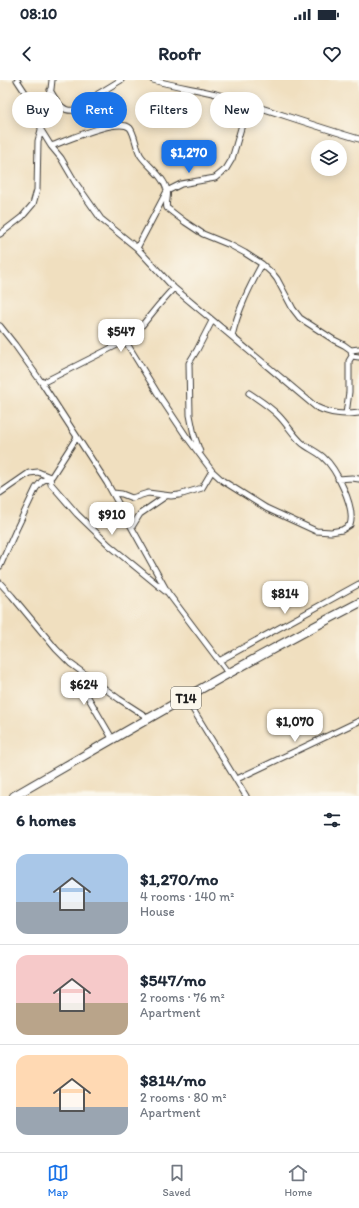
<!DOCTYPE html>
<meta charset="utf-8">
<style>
:root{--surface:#fff;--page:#f2f2f3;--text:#1f2937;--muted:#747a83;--line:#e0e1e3;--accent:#1a73e8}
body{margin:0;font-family:Itim,sans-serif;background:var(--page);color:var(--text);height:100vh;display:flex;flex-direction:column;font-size:15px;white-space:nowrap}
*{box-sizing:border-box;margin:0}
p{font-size:13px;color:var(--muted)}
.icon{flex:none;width:22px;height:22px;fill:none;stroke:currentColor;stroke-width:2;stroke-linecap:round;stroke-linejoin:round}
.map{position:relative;height:716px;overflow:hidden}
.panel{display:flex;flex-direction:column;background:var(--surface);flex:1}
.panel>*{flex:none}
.hud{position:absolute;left:12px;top:12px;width:335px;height:36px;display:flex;gap:8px}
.controls{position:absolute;left:311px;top:60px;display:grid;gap:8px}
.controls a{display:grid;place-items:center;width:36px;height:36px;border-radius:50%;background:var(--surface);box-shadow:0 2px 10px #0003;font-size:20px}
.price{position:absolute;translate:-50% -34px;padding:0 9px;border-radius:8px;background:#fff;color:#222;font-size:13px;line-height:26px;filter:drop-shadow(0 1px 2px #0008)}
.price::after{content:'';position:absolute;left:50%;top:24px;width:12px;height:9px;margin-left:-6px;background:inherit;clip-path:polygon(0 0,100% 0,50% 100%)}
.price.on{background:var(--accent);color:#fff}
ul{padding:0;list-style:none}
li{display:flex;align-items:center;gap:12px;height:100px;padding:0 16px}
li+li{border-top:1px solid var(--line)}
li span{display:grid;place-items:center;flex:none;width:112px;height:80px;border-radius:12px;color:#555}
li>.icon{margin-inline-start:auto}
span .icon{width:48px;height:48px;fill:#fffc;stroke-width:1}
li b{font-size:17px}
h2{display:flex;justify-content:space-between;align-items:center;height:48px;padding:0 16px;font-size:17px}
.chip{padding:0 14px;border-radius:18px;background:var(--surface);box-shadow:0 2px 10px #0003;font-size:14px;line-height:36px}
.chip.on{background:var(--accent);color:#fff}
.status{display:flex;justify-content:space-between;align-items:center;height:28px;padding:0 20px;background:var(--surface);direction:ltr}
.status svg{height:11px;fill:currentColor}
header{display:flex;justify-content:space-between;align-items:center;height:52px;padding:0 16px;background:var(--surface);font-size:18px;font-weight:800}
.tabs{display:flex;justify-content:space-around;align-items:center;height:56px;border-top:1px solid var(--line);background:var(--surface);font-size:11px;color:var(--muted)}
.tabs a{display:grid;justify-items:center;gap:2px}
.tabs .on{color:var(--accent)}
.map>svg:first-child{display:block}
</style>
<div class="status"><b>08:10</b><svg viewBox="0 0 49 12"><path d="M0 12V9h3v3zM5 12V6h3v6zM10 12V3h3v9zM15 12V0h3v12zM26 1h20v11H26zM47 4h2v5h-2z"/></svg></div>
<header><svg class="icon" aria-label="back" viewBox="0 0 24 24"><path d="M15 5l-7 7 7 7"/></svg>Roofr<svg class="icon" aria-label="heart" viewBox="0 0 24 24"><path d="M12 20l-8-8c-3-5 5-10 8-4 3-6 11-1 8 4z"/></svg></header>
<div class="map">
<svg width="359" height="716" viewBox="0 0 359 716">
<rect width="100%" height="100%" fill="#fbf7ec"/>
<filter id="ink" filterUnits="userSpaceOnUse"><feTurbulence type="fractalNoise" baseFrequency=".025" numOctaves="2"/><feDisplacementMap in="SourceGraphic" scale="8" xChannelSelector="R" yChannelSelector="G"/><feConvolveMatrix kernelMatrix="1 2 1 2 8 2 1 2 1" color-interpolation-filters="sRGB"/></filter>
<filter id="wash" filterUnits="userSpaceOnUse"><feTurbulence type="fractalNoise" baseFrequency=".012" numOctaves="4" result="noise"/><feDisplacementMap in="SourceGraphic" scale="16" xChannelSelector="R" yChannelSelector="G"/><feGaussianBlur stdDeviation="0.9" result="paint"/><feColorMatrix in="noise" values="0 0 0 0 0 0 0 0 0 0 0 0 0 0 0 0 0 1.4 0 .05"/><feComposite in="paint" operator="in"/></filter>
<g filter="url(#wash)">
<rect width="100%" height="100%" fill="#f0dfbf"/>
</g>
<g filter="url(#ink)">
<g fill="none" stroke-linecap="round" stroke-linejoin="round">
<defs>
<path id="minor" d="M17,0L40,35
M52,0L51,9L40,35L41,50L51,66L61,78L75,102L101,139L137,168L174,208L316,327C331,334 343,335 359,333
M153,0C174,6 195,9 216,14C264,28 311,45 359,59
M50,10C63,34 67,33 92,26L98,14L121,0
M51,66C66,61 118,37 130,48C135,54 136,69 141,76C149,87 164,97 167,110C169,116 165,122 167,128L185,142L203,154L230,165L245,173L262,184L273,194L277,199L293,229L300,238L334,260L344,265L351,270L352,276
M0,154L22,137L33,124L37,110L38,61L41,50
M137,168L167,111L181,104L215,98L226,89L232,79L248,24
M0,246L15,265L42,303L107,403L168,513L229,594
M232,256C238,230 249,208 262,184
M126,262L158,314L186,356L212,391L223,401L266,428L316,451L331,452L342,450L350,445C356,428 336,388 323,377C316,371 308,368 302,363C293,355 287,344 278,335C269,326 259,320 249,313
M351,270L359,269
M42,303L131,258C146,242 158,224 174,208
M346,334L349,312V281L352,276L359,277
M200,372L194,355L190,335L189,283L197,270L212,241
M338,399L352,398L359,399
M0,413L29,393L38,392L50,397L52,396L77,357
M113,413L122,414L132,418L148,413L171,416L179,415L202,408L212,391
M132,447L140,434L166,416
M0,486L16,450L36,408L42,401L50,397L51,404L77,434L109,465L165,511
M0,503L12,516L56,569L71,584L119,619L150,639
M219,581L359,504
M85,595L79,606V608L88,617L113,660
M186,618L246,716
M237,699L359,641"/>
<path id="trunk" d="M14,716C128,650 242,584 359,523"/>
</defs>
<use href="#minor" stroke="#3c3934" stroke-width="7"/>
<use href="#trunk" stroke="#3c3934" stroke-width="10"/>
<use href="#minor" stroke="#fff" stroke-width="5"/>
<use href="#trunk" stroke="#fff" stroke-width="8"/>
</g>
</g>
<g text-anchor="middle" stroke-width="3" stroke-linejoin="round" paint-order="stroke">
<rect fill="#fbf7ec" stroke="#5f5e5a" stroke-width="1" x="171" y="607" width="30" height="22" rx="3"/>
<g font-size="13" font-weight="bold" fill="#1c1c1c">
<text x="186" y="623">T14</text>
</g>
</g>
</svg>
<div class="controls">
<a><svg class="icon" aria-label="layers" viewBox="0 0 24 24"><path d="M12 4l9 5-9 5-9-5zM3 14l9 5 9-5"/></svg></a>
</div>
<b class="price on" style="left:189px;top:94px">$1,270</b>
<b class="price" style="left:121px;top:273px">$547</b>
<b class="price" style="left:112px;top:456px">$910</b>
<b class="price" style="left:285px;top:535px">$814</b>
<b class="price" style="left:84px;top:626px">$624</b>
<b class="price" style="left:295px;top:663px">$1,070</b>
<div class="hud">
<a class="chip">Buy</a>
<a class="chip on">Rent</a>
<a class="chip">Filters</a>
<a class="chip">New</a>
</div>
</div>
<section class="panel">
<h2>6 homes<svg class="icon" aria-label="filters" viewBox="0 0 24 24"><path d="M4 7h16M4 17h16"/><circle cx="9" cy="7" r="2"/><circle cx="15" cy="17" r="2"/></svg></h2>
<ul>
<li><span style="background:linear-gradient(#a9c7e8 60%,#9aa5b1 0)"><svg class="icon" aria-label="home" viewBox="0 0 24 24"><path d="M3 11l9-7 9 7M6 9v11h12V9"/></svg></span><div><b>$1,270/mo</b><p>4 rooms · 140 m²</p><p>House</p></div></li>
<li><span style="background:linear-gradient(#f6c9c9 60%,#b9a48a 0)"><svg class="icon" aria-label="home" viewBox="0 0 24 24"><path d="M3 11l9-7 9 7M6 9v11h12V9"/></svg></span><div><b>$547/mo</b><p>2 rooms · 76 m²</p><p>Apartment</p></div></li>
<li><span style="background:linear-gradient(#ffd9b3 65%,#9aa5b1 0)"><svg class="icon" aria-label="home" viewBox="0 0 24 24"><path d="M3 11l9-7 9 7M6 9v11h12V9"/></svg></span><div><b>$814/mo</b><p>2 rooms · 80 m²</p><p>Apartment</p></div></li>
</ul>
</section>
<nav class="tabs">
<a class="on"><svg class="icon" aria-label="map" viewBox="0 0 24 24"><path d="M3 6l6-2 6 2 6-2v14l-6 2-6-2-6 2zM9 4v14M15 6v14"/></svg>Map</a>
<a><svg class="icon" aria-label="saved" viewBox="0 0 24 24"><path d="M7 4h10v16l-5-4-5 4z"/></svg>Saved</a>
<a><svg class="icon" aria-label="home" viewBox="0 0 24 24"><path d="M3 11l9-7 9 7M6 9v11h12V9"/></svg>Home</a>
</nav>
